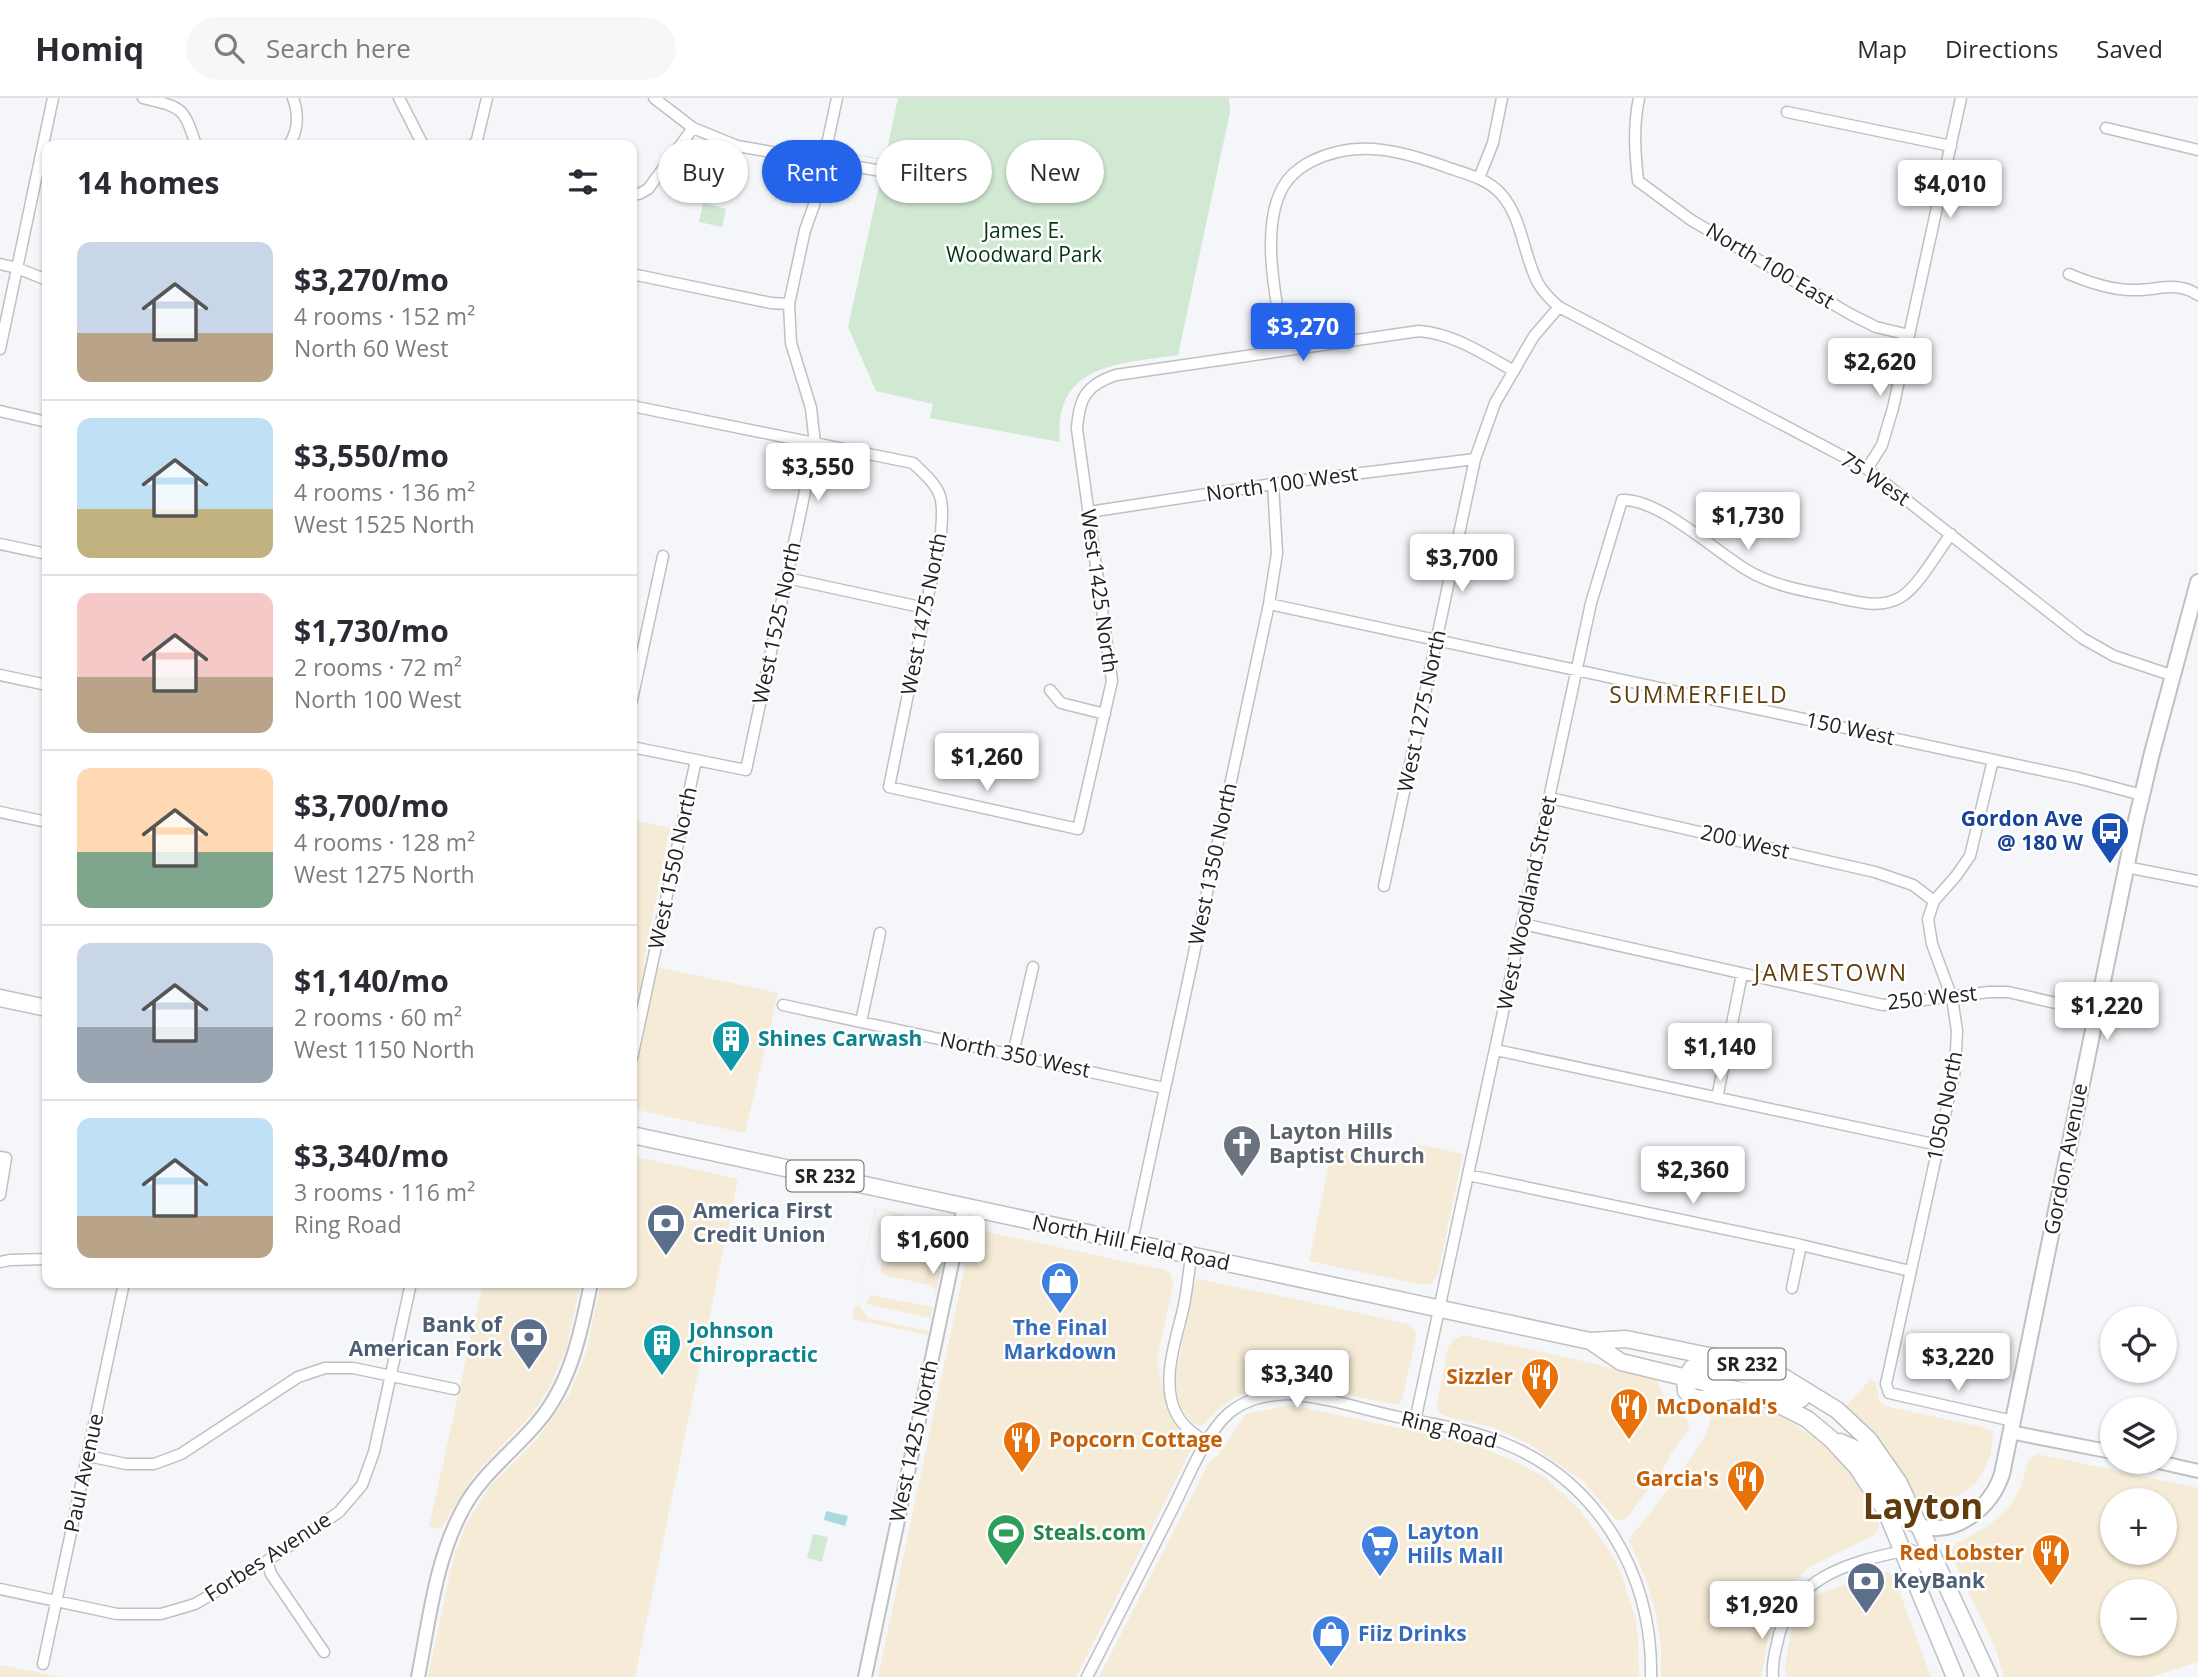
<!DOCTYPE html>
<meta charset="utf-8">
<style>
:root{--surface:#fff;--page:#f7f7f7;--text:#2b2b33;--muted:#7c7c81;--line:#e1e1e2;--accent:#2563eb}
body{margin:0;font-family:"Open Sans",sans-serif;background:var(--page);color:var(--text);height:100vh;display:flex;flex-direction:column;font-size:26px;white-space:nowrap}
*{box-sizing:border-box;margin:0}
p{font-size:23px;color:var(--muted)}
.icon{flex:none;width:38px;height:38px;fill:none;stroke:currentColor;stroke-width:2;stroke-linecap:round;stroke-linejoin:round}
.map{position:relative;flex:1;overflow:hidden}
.side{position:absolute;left:42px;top:42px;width:595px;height:1148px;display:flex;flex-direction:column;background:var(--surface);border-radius:14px;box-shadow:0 2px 5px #0004}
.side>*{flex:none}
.hud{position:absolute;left:658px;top:42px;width:665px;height:63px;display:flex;gap:14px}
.controls{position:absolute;left:2100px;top:1208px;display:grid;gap:14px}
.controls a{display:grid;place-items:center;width:77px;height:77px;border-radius:50%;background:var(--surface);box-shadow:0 2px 5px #0004;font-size:35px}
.price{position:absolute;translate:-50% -60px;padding:0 16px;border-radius:7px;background:#fff;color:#222;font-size:23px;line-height:46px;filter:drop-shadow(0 2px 4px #0008)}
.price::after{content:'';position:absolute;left:50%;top:42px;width:21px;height:16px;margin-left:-10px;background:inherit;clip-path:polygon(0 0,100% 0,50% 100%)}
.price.active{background:var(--accent);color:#fff}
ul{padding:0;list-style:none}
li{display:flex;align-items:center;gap:21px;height:175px;padding:0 35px}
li+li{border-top:2px solid var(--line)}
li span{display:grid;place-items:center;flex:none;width:196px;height:140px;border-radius:14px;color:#555}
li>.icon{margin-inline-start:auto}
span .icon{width:84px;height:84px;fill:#fffc;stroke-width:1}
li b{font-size:30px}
h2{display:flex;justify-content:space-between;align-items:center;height:84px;padding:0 35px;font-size:30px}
.pill{padding:0 24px;border-radius:32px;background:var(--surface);box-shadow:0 2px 5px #0004;font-size:24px;line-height:63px}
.pill.active{background:var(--accent);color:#fff}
header{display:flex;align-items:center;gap:42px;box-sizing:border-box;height:98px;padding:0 35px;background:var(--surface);border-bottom:2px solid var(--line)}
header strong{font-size:33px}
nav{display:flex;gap:38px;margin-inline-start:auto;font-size:24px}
.search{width:490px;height:63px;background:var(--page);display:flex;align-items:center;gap:18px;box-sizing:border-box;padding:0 24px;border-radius:38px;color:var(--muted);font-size:26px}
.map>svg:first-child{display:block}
</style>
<header>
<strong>Homiq</strong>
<div class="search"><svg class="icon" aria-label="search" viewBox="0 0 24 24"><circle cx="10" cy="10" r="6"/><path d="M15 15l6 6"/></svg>Search here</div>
<nav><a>Map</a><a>Directions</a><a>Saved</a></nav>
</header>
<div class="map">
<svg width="2198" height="1579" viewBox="0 0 2198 1579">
<rect width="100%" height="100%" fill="#f5f6f9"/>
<path fill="#f5ebd6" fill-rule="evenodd" d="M632,722L670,730L643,866L778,895L745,1035L632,1011Z
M1412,1045L1463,1056L1438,1175L1432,1185L1423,1187L1309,1163L1332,1050L1407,1066Z
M632,1058L738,1081L635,1579H428L454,1458L467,1425L491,1387L538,1340L570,1295L587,1251L601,1185H632Z
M875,1110L938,1125L946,1133L947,1142L927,1237L852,1221ZM876,1111L894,1116L890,1131L893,1133L947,1143L943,1157L887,1144L880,1174L883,1177L926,1186L936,1191L933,1209L870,1197L867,1206L930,1220L928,1233L868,1220L860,1208L855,1207Z
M979,1132L1165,1172L1171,1176L1173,1187L1157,1262L1167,1311L1175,1327L1187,1342L1191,1352L1076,1579H878L971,1139L975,1133Z
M1198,1181L1356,1214L1411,1227L1415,1233L1416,1240L1402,1301L1400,1305L1392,1306L1306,1288L1275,1286L1241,1296L1221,1309L1204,1326L1200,1328L1194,1326L1186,1318L1180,1307L1175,1281L1194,1186Z
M483,1185H581L566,1252L548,1292L533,1315L473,1378L441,1431L429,1428Z
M1463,1237L1570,1260L1651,1280L1658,1284L1666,1305L1684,1318L1688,1324L1689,1331L1671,1355L1662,1373L1626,1421L1616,1422L1583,1383L1529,1346L1495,1330L1445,1318L1438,1314L1437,1305L1448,1249L1455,1241Z
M1871,1281L1876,1285L1879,1302L1885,1308L1978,1328L1993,1333L1991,1355L1984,1373L1976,1385L1960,1397L1936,1409L1923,1407L1916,1401L1888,1354L1846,1308Z
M1737,1305L1752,1307L1783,1319L1823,1346L1844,1367L1868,1401L1879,1424L1878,1433L1874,1437L1809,1469L1783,1496L1770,1529L1761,1579H1661V1546L1655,1512L1646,1481L1629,1443L1632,1437L1649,1417L1690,1361L1705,1338L1712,1316L1721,1309Z
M1290,1307L1470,1345L1516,1364L1546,1380L1580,1412L1611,1455L1623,1480L1635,1520L1638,1540L1639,1579H1099L1209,1364L1218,1357L1246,1316Z
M2037,1356L2198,1390V1564L2151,1579H2004L1996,1552L1953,1461L1952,1453L1955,1446L1988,1428L2008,1411L2021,1389L2028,1363ZM2112,1402H2165V1454H2112ZM2112,1493H2165V1545H2112Z
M1879,1474H1888L1894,1479L1931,1579H1786L1785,1569L1791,1534L1796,1519L1803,1508L1823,1494Z
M0,1567L52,1577L60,1579H0Z"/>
<path fill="#d1e8d3" d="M898,0H1229L1230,14L1178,257C1120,266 1053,265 1060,344L930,320L933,306L876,293L848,229L880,83L892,85L897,65L842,54L885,61Z
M703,105L726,111L722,129L699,124Z
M813,1436L828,1439L822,1464L807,1460Z"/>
<path fill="#a9d9df" d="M826,1413L848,1418L845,1428L824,1422Z"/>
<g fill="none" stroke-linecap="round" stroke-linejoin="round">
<defs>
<path id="minor" d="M143,0C183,10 183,8 196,47
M399,0L423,47
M654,0L693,30L737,48L893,75
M1639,0C1633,29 1635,54 1638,83L1691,122L1850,216L1876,229L1909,237
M1787,14L1951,48
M2106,30L2198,52
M289,47C298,33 299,16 293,0
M473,47L477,42L487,0
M1479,80L1493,45L1502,0
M632,96H639L648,91L693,30
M0,166L17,170L47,182
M632,176L771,205L789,206
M2069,176C2090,185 2111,192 2133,192C2156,193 2177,182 2198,197
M0,251L53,0
M1285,252C1277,207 1259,131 1283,89C1289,78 1299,70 1310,64C1357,40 1403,53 1449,70C1467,76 1488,81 1501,96C1523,121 1523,157 1538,185C1543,194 1551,202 1559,209L1867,371L2082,540L2114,558L2174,578
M632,308L913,365C942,392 944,396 941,435L889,689L1078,731L1112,583L1077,331C1079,300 1086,287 1116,277L1419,233C1455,236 1483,256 1514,273
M0,313L47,324
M1867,371L1882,347L1893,310L1961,0
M1089,414L1273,386L1475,361
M0,446L47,456
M787,480L925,510
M1269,506L2078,680L2142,697
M0,577L47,587
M1050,592L1061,605L1105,616
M632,602L663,458
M632,649L746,672L815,346L811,310L791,245L789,206L805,132L814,107L837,0
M1993,662L1970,758L1956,778L1934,803L1928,821L1932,846L1952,900L1957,933L1955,972L1886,1286L1889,1295L2013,1323
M1550,700L1875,774L1913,787L1934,803
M0,714L47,724
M2126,769L2198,783
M1384,788L1475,361L1495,305L1534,238L1559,209
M1523,826L1883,907L1989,894H2008L2095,914
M783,907L1164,990
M861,924L880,835
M1496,952L1938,1047
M1013,956L1033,869
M632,960L696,662
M1717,1000L1742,876
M0,1059L6,1060L0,1097
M1468,1077L1801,1147L1910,1173
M1132,1144L1269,506L1277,455L1273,386
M1191,1158C1189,1174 1187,1191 1184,1207C1177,1240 1160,1282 1176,1315C1183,1329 1194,1336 1207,1345
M0,1164L10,1162L47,1161
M1792,1190L1801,1147
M1415,1323L1591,505L1622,402C1658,400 1715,453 1747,472C1775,489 1807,493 1839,500C1859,504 1881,511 1901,499C1919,488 1938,453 1951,436
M88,1358L126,1366H154L181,1356L298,1279L325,1270H353L454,1291
M267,1463L271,1476L324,1554
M0,1491L117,1516H161L195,1506L267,1463L339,1414L362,1387L374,1354L411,1185
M43,1566L124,1185
M1087,1579C1115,1524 1144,1468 1172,1412C1187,1383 1204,1337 1229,1315C1246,1301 1266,1297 1288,1296C1325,1299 1362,1311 1398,1319C1432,1326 1468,1331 1501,1344C1598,1382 1653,1476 1651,1579
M1773,1579C1772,1568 1774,1557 1777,1546C1789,1481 1845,1465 1903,1453"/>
<path id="tertiary" d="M2010,1334L2112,1354
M2154,1363L2198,1373
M418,1579C429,1524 435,1463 462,1413C480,1377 513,1354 538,1324C571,1285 581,1234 591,1185
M865,1579L964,1108"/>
<path id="secondary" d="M1920,1428C1957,1438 1991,1409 2002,1376L2135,727L2152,655L2198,484"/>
<path id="primary" d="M0,900L47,910
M632,1037L1590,1243L1626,1241L1748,1266L1785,1280L1837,1312L1869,1342L1899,1385L1989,1579
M1590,1243L1621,1264L1762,1298L1807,1321L1831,1341L1857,1369L1886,1413L1955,1579
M1734,1293C1716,1293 1700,1311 1686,1293L1685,1281L1692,1270C1715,1261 1780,1289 1801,1301
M1840,1344L1858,1352L1883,1383L1903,1420L1920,1428
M1903,1453C1921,1456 1928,1467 1935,1482"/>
</defs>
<use href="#minor" stroke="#bfc0c3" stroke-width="13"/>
<use href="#tertiary" stroke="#bfc0c3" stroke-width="16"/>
<use href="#secondary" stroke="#bfc0c3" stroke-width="18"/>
<use href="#primary" stroke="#bfc0c3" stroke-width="19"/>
<use href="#minor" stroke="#fff" stroke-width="10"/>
<use href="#tertiary" stroke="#fff" stroke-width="12"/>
<use href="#secondary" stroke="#fff" stroke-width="14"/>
<use href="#primary" stroke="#fff" stroke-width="16"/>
</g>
<defs>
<symbol id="bus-pin" viewBox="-11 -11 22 30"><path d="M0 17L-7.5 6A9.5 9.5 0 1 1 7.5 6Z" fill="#1a4fb4" stroke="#fff"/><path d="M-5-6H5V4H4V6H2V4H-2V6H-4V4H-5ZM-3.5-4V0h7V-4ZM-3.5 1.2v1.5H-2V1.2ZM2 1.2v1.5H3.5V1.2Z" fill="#fff"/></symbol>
<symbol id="building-pin" viewBox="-11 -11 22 30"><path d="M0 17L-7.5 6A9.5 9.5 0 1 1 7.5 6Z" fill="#0f9aa8" stroke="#fff"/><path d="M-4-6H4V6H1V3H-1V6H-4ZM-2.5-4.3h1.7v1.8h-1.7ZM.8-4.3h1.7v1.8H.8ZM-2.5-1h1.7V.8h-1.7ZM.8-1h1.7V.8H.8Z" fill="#fff"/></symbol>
<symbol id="church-pin" viewBox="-11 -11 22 30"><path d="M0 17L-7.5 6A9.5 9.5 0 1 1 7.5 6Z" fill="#6b7280" stroke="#fff"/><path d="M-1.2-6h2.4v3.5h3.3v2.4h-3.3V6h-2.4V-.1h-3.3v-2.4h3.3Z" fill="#fff"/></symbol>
<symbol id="bank-pin" viewBox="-11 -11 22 30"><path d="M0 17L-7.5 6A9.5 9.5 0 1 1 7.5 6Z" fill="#5c6f8a" stroke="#fff"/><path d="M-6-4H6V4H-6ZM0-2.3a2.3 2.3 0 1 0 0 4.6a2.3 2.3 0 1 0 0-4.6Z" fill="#fff"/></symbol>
<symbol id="shop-pin" viewBox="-11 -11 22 30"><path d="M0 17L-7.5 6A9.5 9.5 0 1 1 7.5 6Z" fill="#3f7fe0" stroke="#fff"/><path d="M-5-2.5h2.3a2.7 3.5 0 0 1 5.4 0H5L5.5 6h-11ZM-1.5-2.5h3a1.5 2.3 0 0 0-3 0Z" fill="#fff"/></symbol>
<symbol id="restaurant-pin" viewBox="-11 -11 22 30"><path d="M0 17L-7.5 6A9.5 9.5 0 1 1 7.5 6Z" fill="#e8710a" stroke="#fff"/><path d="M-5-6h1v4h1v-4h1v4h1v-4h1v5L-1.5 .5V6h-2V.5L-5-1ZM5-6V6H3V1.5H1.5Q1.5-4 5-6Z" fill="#fff"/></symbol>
<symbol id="stadium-pin" viewBox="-11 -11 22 30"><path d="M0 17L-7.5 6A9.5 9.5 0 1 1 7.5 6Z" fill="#2e9e5b" stroke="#fff"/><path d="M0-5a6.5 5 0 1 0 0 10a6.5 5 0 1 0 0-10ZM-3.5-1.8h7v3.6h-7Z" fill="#fff"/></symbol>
<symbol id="supermarket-pin" viewBox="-11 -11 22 30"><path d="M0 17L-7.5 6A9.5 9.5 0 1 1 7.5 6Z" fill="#3f7fe0" stroke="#fff"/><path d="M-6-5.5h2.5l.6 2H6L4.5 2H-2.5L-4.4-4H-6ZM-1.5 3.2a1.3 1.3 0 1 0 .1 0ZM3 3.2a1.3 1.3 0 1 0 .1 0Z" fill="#fff"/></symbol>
</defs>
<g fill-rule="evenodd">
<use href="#bus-pin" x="2088" y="711" width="44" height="60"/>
<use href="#building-pin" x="709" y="919" width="44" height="60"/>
<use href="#church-pin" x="1220" y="1024" width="44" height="60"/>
<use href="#bank-pin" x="644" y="1103" width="44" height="60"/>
<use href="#shop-pin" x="1038" y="1161" width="44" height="60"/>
<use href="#bank-pin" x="507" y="1217" width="44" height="60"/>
<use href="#building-pin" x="640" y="1223" width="44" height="60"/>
<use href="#restaurant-pin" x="1518" y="1257" width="44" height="60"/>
<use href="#restaurant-pin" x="1607" y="1287" width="44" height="60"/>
<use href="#restaurant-pin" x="1000" y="1320" width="44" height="60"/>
<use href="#restaurant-pin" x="1724" y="1359" width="44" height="60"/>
<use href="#stadium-pin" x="984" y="1413" width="44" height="60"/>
<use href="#supermarket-pin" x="1358" y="1424" width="44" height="60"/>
<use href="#restaurant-pin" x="2029" y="1433" width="44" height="60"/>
<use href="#bank-pin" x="1844" y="1461" width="44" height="60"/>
<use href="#shop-pin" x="1309" y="1514" width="44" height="60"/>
</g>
<g text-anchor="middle" stroke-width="5" stroke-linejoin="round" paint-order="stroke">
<g fill="#fff" stroke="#656566" stroke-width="2">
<rect x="786.5" y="1062.5" width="77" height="31" rx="5"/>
<rect x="1708.5" y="1250.5" width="77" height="31" rx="5"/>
</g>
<g font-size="19" font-weight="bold" fill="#232324">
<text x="825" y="1085">SR 232</text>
<text x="1747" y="1273">SR 232</text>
</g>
<g font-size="21" fill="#053612" stroke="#fff">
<text x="1024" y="140">James E.<tspan x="1024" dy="24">Woodward Park</tspan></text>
</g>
<g font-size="21" fill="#232324" stroke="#fff">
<text transform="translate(1770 168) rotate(31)" y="7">North 100 East</text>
<text transform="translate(1875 381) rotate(34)" y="7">75 West</text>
<text transform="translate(1282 386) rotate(-8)" y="7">North 100 West</text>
<text transform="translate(1099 493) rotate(82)" y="7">West 1425 North</text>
<text transform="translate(924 516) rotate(-79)" y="7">West 1475 North</text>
<text transform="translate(777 525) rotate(-78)" y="7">West 1525 North</text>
<text transform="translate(1422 613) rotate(-78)" y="7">West 1275 North</text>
<text transform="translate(1850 631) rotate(12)" y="7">150 West</text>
<text transform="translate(1745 744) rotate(13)" y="7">200 West</text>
<text transform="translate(1213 766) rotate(-78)" y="7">West 1350 North</text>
<text transform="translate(673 770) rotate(-78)" y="7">West 1550 North</text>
<text transform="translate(1527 805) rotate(-78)" y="7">West Woodland Street</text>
<text transform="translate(1932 900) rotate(-6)" y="7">250 West</text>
<text transform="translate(1015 957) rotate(12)" y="7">North 350 West</text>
<text transform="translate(1945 1008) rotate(-79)" y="7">1050 North</text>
<text transform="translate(2066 1061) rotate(-79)" y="7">Gordon Avenue</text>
<text transform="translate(1131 1145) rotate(12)" y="7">North Hill Field Road</text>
<text transform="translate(1449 1332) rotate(14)" y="7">Ring Road</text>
<text transform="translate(914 1343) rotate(-78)" y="7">West 1425 North</text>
<text transform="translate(84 1375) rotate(-78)" y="7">Paul Avenue</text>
<text transform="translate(268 1459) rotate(-33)" y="7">Forbes Avenue</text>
</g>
<g font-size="21" font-weight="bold" fill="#164399" stroke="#fff" text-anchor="end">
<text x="2083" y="728">Gordon Ave<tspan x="2083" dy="24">@ 180 W</tspan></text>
</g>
<g font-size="21" font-weight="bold" fill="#0d838f" stroke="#fff" text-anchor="start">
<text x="758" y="948">Shines Carwash</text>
<text x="689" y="1240">Johnson<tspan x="689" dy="24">Chiropractic</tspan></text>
</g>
<g font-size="21" font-weight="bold" fill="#5b616d" stroke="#fff" text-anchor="start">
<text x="1269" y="1041">Layton Hills<tspan x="1269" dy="24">Baptist Church</tspan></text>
</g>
<g font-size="21" font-weight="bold" fill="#4e5e75" stroke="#fff" text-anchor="start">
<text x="693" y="1120">America First<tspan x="693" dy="24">Credit Union</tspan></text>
<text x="502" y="1234" text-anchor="end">Bank of<tspan x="502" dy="24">American Fork</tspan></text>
<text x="1893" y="1490">KeyBank</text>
</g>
<g font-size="21" font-weight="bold" fill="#366cbe" stroke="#fff" text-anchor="start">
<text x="1060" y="1237" text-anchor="middle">The Final<tspan x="1060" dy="24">Markdown</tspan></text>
<text x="1407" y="1441">Layton<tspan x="1407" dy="24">Hills Mall</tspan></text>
<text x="1358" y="1543">Fiiz Drinks</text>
</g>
<g font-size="21" font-weight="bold" fill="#c56008" stroke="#fff" text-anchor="end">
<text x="1513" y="1286">Sizzler</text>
<text x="1656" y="1316" text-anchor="start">McDonald's</text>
<text x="1049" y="1349" text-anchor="start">Popcorn Cottage</text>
<text x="1719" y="1388">Garcia's</text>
<text x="2024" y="1462">Red Lobster</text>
</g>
<g font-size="21" font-weight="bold" fill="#27864d" stroke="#fff" text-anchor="start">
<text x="1033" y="1442">Steals.com</text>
</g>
<g font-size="23" letter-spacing="2" fill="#623d0c" stroke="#fff">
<text x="1699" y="605">SUMMERFIELD</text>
<text x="1831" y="883">JAMESTOWN</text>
</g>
<g font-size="35" font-weight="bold" fill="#623d0c" stroke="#fff">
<text x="1923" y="1421">Layton</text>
</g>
</g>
</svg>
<div class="controls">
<a><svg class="icon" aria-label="locate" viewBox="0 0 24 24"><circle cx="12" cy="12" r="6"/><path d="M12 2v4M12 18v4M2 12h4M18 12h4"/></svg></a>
<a><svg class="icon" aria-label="layers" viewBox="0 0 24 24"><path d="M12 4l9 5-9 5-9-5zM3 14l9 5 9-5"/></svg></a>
<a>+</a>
<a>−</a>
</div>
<b class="price" style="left:1950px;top:122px">$4,010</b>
<b class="price active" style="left:1303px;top:265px">$3,270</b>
<b class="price" style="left:1880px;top:300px">$2,620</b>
<b class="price" style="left:818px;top:405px">$3,550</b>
<b class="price" style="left:1748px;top:454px">$1,730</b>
<b class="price" style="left:1462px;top:496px">$3,700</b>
<b class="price" style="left:987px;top:695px">$1,260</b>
<b class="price" style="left:2107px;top:944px">$1,220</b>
<b class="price" style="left:1720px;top:985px">$1,140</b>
<b class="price" style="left:1693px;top:1108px">$2,360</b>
<b class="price" style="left:933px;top:1178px">$1,600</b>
<b class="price" style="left:1958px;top:1295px">$3,220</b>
<b class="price" style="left:1297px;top:1312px">$3,340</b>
<b class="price" style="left:1762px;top:1543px">$1,920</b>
<div class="hud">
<a class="pill">Buy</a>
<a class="pill active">Rent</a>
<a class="pill">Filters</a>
<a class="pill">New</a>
</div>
<section class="side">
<h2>14 homes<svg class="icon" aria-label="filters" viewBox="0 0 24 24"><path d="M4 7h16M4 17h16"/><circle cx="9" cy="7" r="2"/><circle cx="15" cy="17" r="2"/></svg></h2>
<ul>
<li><span style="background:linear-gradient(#c9d6e8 65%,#b9a48a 0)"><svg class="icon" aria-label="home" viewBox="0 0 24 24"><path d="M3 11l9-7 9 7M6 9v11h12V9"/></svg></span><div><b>$3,270/mo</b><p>4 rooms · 152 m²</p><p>North 60 West</p></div></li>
<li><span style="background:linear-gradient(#bfe0f5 65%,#c2b280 0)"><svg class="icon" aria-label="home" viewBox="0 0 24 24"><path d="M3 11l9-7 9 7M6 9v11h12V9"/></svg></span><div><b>$3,550/mo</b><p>4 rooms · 136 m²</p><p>West 1525 North</p></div></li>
<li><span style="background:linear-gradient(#f6c9c9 60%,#b9a48a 0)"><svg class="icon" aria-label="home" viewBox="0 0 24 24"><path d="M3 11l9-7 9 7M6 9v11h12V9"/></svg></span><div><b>$1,730/mo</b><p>2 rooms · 72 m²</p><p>North 100 West</p></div></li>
<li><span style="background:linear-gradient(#ffd9b3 60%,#7fa58c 0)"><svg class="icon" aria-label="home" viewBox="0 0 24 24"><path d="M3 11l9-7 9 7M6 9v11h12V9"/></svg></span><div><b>$3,700/mo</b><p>4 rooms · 128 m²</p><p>West 1275 North</p></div></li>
<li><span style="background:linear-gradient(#c9d6e8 60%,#9aa5b1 0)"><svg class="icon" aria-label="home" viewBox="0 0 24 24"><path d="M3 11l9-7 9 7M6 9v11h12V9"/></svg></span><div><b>$1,140/mo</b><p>2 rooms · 60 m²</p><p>West 1150 North</p></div></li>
<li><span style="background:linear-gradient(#bfe0f5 70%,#b9a48a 0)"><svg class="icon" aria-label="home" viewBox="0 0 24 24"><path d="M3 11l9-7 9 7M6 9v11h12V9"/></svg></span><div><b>$3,340/mo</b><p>3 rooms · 116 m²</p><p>Ring Road</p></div></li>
</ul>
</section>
</div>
